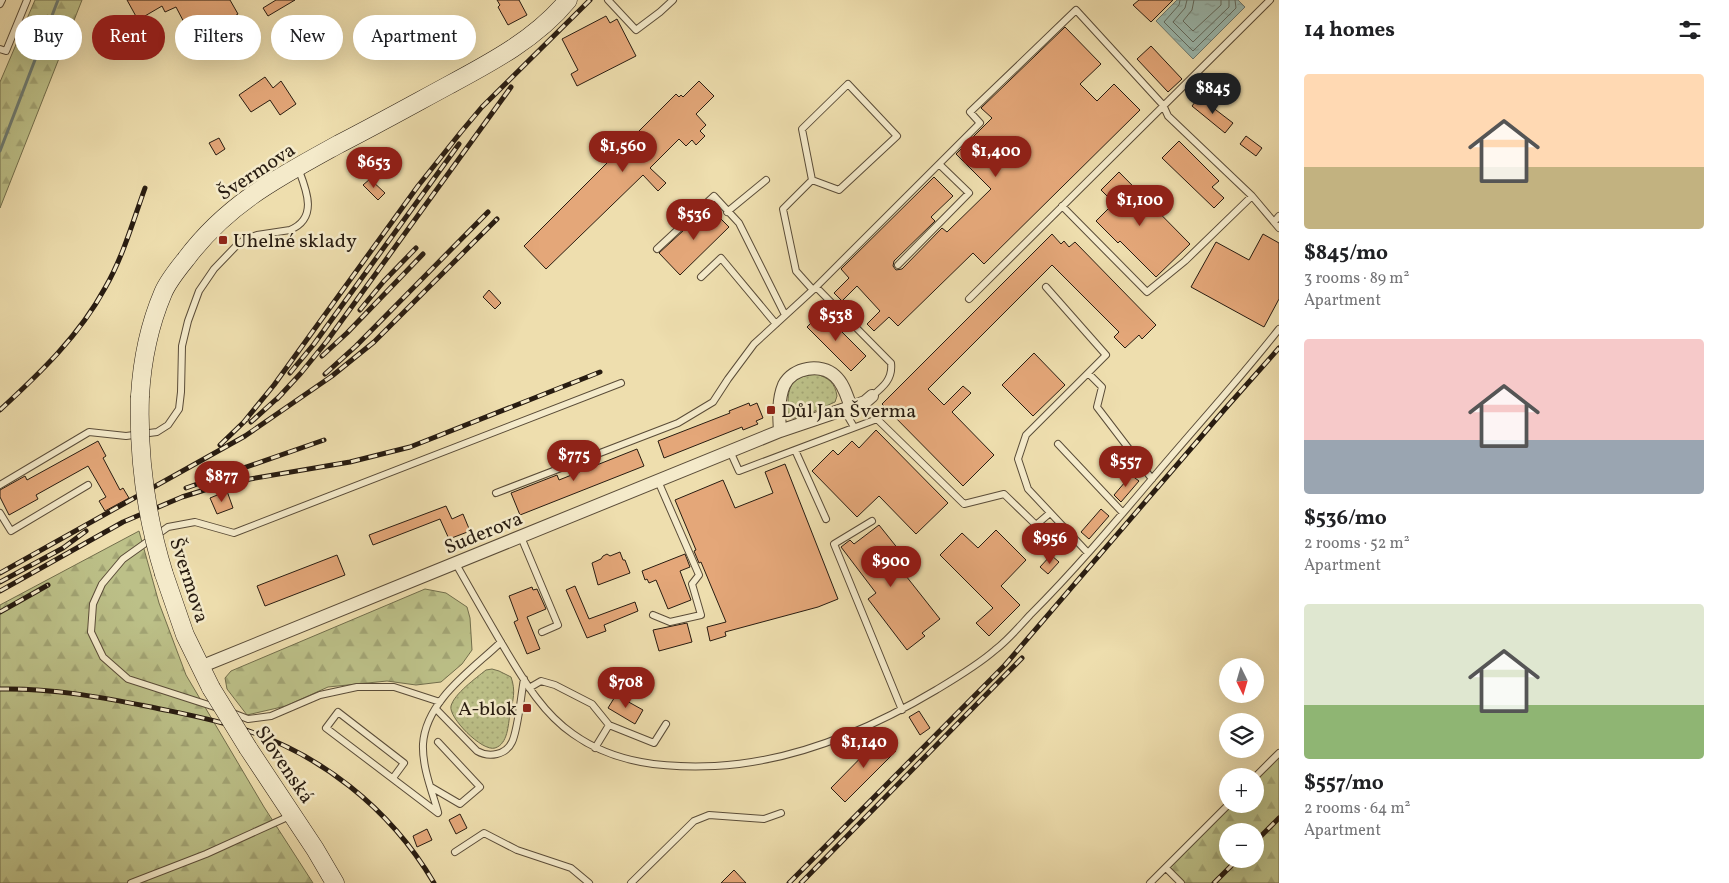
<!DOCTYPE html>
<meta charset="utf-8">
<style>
:root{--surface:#fff;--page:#f2f2f2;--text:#202124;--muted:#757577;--accent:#8f2418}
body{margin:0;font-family:Vollkorn,serif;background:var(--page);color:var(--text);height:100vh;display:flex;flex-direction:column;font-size:19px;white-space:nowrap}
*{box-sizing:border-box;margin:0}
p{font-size:16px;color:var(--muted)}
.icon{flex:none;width:28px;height:28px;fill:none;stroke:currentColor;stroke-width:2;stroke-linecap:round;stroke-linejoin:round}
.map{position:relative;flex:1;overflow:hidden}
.sheet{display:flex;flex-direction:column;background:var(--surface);width:450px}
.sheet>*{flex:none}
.banner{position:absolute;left:15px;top:15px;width:475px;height:45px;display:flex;gap:10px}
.needle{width:32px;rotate:175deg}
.controls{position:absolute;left:1219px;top:658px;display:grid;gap:10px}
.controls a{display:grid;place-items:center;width:45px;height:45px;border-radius:50%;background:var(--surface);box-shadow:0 5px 20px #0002;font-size:25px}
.price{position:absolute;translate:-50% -42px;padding:0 11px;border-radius:18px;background:var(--accent);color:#fff;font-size:16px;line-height:32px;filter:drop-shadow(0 1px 2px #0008)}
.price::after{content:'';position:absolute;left:50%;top:30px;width:15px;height:11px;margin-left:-8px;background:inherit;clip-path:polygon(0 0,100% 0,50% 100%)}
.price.current{background:#222;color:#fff}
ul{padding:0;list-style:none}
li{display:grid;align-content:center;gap:10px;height:265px;padding:0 25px}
li span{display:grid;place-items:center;height:155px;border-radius:5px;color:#555}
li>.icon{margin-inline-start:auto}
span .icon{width:90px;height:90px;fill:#fffc;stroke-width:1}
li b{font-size:21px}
h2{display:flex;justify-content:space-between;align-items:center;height:60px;padding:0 25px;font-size:21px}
.chip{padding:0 18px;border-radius:22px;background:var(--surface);box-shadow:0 5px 20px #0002;font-size:18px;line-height:45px}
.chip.current{background:var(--accent);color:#fff}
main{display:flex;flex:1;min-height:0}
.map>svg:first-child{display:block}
</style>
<main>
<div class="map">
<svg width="1279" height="883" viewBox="0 0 1279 883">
<defs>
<pattern id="green-dots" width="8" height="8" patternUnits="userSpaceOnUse" patternTransform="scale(1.25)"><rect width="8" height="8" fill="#bcc088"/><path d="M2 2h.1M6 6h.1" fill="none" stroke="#a2a474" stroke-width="1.8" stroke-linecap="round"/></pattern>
<pattern id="forest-firs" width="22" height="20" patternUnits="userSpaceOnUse" patternTransform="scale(1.25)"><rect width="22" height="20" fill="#bcc088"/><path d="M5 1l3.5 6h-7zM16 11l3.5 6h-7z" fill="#a2a474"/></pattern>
<pattern id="water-ripples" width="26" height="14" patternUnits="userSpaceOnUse" patternTransform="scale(1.25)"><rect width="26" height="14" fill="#9bbbb2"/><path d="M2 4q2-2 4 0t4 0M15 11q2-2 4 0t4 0" fill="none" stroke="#86a098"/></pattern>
</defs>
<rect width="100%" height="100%" fill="#eedeae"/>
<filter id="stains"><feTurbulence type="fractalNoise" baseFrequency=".004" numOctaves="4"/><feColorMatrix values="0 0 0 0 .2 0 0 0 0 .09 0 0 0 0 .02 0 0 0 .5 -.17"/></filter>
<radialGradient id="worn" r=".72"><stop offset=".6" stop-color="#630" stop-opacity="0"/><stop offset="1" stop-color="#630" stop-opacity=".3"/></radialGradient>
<path fill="url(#green-dots)" stroke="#726e4c" d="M816,374C829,378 835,383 837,396L835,402L799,418H791C787,413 787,409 788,402C788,382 797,376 816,374Z
M492,669L499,671L511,677C516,691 513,700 510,714C508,725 508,744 495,748C482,752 448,717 451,706C454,694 476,678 486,670Z"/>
<path fill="url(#forest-firs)" stroke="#726e4c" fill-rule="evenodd" d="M35,0H82L0,208V82Z
M139,531L159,603L186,675L264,807L313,883H0V605Z
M425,589L446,593L467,607L470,618L472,650L462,664L441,682L416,685L387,681L328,687L286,706L247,715L227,689L225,678L231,671Z
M1279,753V883H1180L1166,868L1229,804H1255V777ZM1228,831H1255V859H1228Z"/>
<path fill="url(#water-ripples)" stroke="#6d7b72" d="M1177,0H1238L1245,7L1193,59L1156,21Z"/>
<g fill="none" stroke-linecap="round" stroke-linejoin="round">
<path stroke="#626c62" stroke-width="1" d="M1180,0L1179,5L1164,22L1193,51L1236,8L1235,0
M1187,0L1185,8L1173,22L1193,42L1229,7V0
M1194,0L1192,10L1183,21L1193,31L1221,5V0"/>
<path stroke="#6d7b72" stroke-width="3" d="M0,151L58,0"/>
</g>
<path fill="#e4a779" stroke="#281c11" d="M127,0H230L238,14L228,20L234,30L198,49L176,7L165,12L162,6L138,20Z
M276,0H295L268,16L263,8Z
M497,0H519L527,15L508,25L498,7L500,5Z
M1139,0H1173L1151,22L1133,5Z
M606,16L610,23L617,19L636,56L577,86L571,74L578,70L562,39Z
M1065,27L1101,64L1080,84L1097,101L1114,84L1140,110L984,264L973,253L898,326L889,317L874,331L867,324L880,311L857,286L842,301L834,293L849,278L841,269L934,177L953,196L931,217L935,221L894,261L893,266L896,270L902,269L942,228L947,232L991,189L956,154L992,118L981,108Z
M1151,46L1182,79L1168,92L1137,59Z
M265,77L273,88L281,81L296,104L280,115L270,100L251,112L239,95Z
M699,81L714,96L696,114L706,125L700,131L705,136L696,145L692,140L686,146L679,139L650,168L666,183L658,191L643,175L546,269L524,246L676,94L679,97L681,95L683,97Z
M1199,97L1233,123L1225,133L1192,106Z
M1246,136L1262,148L1256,156L1240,144Z
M219,138L225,149L216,155L209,143Z
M1179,141L1219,181L1212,187L1224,198L1214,208L1162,158Z
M1119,172L1190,244L1156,277L1120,241L1118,243L1096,221L1114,203L1101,190Z
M370,179L385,193L378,200L363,185Z
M709,207L729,227L680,275L659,253Z
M1052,234L1061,244L1064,241L1069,247L1075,242L1156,325L1142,339L1139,335L1125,348L1114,337L1119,332L1052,265L928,389L944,405L963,386L971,393L952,412L994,455L963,486L882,404Z
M1263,234L1279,243V299L1264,327L1191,287L1216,242L1249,260Z
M489,290L501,303L495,309L483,297Z
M822,312L866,356L851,371L807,327Z
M1034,353L1065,385L1033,416L1002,385Z
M749,403L750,406L757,403L763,418L756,421L758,424L743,430L742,427L664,458L658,441L730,413L729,411Z
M876,430L948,503L916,534L879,496L857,517L812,471L833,450L838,455L852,441L859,448Z
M98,441L106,456L103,458L120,490L123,488L129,498L105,511L99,501L106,497L88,466L36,495L38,499L9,515L0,497V490L25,476L27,480Z
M637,449L644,466L520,515L511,493L557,475L559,480Z
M785,464L838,599L818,607L725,632L726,636L710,641L707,627L726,622L701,562L699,563L694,551L696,550L675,500L723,480L735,508L773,493L765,472Z
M1131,475L1139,481L1121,502L1114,495Z
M227,491L233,508L217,514L210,498Z
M446,506L452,519L463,514L470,531L449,539L440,519L373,545L369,535Z
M1101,509L1109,516L1089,539L1081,532Z
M879,525L899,550L891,557L940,619L922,633L925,636L907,650L868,599L876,593L841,547L850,540L854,544Z
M996,530L1026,560L1001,586L1020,605L989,636L976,623L993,608L940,555L962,533L978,548Z
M620,552L623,560H625L630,573L598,585L592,563L601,559L603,556L607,554L610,556Z
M685,554L690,567L680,571L691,600L668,609L656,580L649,583L647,579L645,580L642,571Z
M337,555L345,575L265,606L257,586Z
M1051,555L1059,562L1048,574L1040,567Z
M575,586L589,619L635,602L638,611L604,625L606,631L587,638L566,590Z
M532,587L533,590L537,589L546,609L527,617L540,649L527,654L514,622L518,620L509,596Z
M687,623L692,642L659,651L653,630Z
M616,695L643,710L635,724L608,708Z
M919,711L930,728L920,735L909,717Z
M882,736L896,751L845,802L831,788Z
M460,814L467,828L456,834L449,820Z
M427,829L432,840L417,847L413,836Z
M734,870L746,883H721Z"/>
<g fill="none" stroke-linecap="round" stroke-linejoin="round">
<defs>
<path id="lane" d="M608,0L636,30L660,12L673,0
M0,4L2,0
M0,49L6,51L27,0
M812,180L839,190L897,136L848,84L802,129L812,180L783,209L796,271L813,290
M1062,206L1147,292L1185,261L1252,196
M727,212L766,180
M1274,222L1279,216
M657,249L714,196L739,223L785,315
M898,265L969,193L939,164
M701,277L721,258L776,324
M1046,287L1106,355L1026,435L1018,459L1028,489L1088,553
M969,299L1270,0
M1088,373L1102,387L1097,407L1152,479
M872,396C883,387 893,379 891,363L816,287L980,123L970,112L1076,10L1163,105L1168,116L1252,196L1279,228
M844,410L854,427
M1058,444L1123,513
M795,450L826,519
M730,451L739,471L877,419L964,504L1004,494L1036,525L1050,513
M0,485L89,432L126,436L157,432L168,425L179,409L181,392L182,346L188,321L199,291L214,269L238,244L248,238L257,235L290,230C319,218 306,189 298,168
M496,493L678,423L713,402L728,379L754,344L815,288
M0,513L11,531L88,485
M872,521L834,544L902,710
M521,537L558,625L542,632
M456,564C473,594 490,624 508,654C526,684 544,714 573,734C615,764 665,768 715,766C793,762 869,730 936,690C956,678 978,665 995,650C1008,640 1019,627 1030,615C1073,572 1112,526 1151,480C1193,430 1238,381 1279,329
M653,615L670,622L701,615L692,584L699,575L658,481
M529,688L541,681L555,685L592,704L609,725L654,743L666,724
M218,708L128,679L103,657L91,632L93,604L102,584L123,559L168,527L195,522L234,533L621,383
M436,709L477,751C489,758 506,755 512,742C518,730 521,695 524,679
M230,712L248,719L271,716L320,695L357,687H394L440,702
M595,748L609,725
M1255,777L1279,753
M393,778L404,763L338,712L326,728L438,813
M431,787L460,804L480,787L438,742
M438,812C432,791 422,767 423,744C426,700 472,670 501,642
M455,852L484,833L517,850L571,868L589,883
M1166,868L1181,883
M131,883L206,854L292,815
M631,883L694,821L709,815L764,819L781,813
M1150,883L1229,804"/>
<path id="street" d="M851,407L865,402L872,396
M200,667L780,431L851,407C847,397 844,384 835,376C821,363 793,367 784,385C778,399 779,416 780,431"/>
<path id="secondary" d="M140,396C142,361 149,326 163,293C168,281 178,269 186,259C228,203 279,177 339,144C376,125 412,105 449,85C492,62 537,38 568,0
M164,574L185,635L211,688
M248,748L315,849L335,883"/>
</defs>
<use href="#lane" stroke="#5a4c38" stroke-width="8"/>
<use href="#street" stroke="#5a4c38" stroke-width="14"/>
<use href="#secondary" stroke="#281c11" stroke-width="19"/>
<use href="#lane" stroke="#f4eaca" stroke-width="6"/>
<use href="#street" stroke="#f4eaca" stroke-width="12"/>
<use href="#secondary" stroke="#f4eaca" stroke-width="18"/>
<defs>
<path id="rail" d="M360,310L384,281L416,248
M322,356L347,333L423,254
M290,373L314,344L459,144
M325,374L356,346L488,212
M277,399L301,373L327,341L511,87
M0,410C40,373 79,336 105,288C123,257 133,221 145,188
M251,422L282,394
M243,423L274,385L418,186L461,132L482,107L590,0
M220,445L247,419
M186,488L324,440
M0,573L245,436L332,376L374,342L497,219
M0,582L63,548L86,531
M0,591L123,522L182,497L211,488L250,479L350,462L410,447L600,372
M0,612L48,585
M0,689C52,688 100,697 151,707C179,713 208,718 236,727C319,752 390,808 434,883
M1255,842L1279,818
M789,883L1005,665L1225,409L1279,348
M801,883L1022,658
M1214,883L1238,859"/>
</defs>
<use href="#rail" stroke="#281c11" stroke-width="5"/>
<use href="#rail" stroke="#f4eaca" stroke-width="3" stroke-dasharray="9" stroke-linecap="butt"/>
<defs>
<path id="secondary-bridge" d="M140,396C138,456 146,516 164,574
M211,688L248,748"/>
</defs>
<use href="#secondary-bridge" stroke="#281c11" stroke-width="19" stroke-linecap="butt"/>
<use href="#secondary-bridge" stroke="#f4eaca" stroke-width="18"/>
</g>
<g fill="#8f2418" stroke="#f4eaca" stroke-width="2">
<rect x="218" y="235" width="10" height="10" rx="2.5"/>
<rect x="766" y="405" width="10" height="10" rx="2.5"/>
<rect x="522" y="703" width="10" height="10" rx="2.5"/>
</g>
<g text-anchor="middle" stroke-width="5" stroke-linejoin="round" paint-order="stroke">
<g font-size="20" fill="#281c11" stroke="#f4eaca">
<text transform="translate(256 171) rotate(-33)" y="7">Švermova</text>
<text transform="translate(483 532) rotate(-22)" y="7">Suderova</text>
<text transform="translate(190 580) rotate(72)" y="7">Švermova</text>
<text transform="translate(285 764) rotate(56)" y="7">Slovenská</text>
</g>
<g font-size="20" fill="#281c11" stroke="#f4eaca" text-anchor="start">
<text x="233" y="247">Uhelné sklady</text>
<text x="781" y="417">Důl Jan Šverma</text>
<text x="517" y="715" text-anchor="end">A-blok</text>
</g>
</g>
<rect width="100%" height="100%" filter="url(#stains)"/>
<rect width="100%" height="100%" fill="url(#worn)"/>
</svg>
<div class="controls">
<a><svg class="needle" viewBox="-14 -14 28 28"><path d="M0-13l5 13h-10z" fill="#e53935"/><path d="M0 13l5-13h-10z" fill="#757577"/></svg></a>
<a><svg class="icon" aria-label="layers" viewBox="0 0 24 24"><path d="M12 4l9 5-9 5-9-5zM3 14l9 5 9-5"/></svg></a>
<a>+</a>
<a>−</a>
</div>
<b class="price current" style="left:1213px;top:115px">$845</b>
<b class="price" style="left:623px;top:173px">$1,560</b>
<b class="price" style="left:996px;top:178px">$1,400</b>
<b class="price" style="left:374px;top:189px">$653</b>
<b class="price" style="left:1140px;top:227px">$1,100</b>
<b class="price" style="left:694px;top:241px">$536</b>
<b class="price" style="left:836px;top:342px">$538</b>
<b class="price" style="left:574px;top:482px">$775</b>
<b class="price" style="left:1126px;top:488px">$557</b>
<b class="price" style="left:222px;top:503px">$877</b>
<b class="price" style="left:1050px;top:565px">$956</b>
<b class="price" style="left:891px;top:588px">$900</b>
<b class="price" style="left:626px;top:709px">$708</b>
<b class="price" style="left:864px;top:769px">$1,140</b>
<div class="banner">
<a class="chip">Buy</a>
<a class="chip current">Rent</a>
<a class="chip">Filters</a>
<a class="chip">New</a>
<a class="chip">Apartment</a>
</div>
</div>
<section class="sheet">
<h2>14 homes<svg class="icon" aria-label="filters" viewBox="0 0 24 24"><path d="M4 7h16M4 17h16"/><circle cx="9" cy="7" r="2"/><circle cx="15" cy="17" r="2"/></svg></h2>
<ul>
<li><span style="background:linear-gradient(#ffd9b3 60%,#c2b280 0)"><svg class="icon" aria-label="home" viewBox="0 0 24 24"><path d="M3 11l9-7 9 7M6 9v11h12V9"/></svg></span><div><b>$845/mo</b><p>3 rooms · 89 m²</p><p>Apartment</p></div></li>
<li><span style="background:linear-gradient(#f6c9c9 65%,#9aa5b1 0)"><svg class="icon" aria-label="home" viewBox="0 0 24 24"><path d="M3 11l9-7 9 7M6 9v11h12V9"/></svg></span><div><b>$536/mo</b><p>2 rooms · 52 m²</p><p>Apartment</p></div></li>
<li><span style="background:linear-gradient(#dfe7d0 65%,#8fb573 0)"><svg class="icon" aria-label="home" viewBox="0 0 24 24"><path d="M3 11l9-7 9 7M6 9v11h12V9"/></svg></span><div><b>$557/mo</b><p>2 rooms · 64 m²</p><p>Apartment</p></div></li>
</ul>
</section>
</main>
